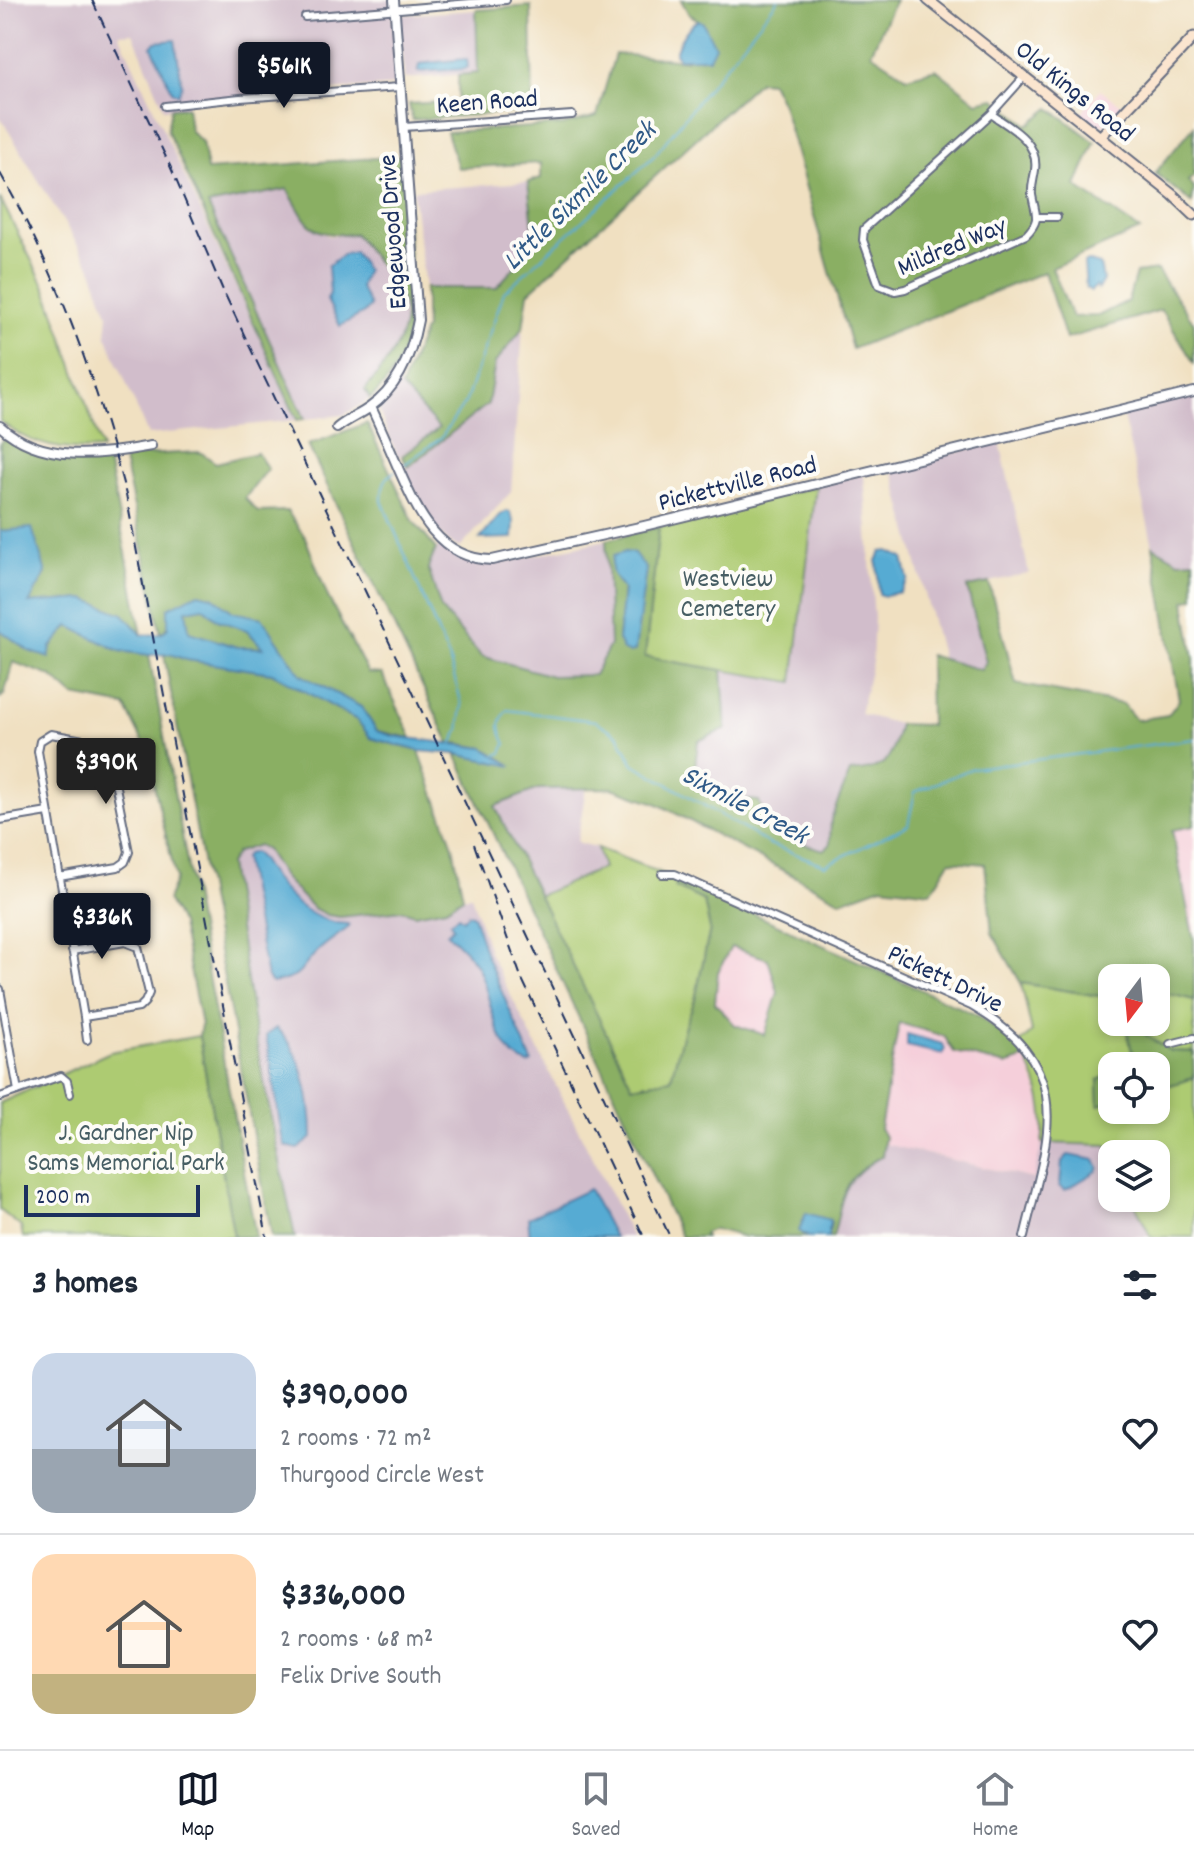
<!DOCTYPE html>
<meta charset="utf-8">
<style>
:root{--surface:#fff;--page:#f2f2f3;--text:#1f2937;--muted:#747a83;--line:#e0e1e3;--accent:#111827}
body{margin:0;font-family:Dekko,sans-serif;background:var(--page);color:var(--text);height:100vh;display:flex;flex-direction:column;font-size:30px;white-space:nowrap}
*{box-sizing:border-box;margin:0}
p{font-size:26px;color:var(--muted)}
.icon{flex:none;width:44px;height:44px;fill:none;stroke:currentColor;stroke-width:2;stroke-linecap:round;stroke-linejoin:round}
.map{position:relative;height:1237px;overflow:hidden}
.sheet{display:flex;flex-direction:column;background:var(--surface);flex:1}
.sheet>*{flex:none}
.needle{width:52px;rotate:196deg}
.tools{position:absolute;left:1098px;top:964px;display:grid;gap:16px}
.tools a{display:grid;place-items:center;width:72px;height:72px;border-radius:16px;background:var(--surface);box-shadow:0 4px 12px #0003;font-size:40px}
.scale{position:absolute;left:24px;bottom:20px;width:176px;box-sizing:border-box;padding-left:8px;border:4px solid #1b2f5e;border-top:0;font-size:22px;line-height:28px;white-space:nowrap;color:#1b2f5e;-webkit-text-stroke:6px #fdfcf7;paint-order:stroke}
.price{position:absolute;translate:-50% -68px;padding:0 18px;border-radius:8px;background:var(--accent);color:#fff;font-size:26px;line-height:52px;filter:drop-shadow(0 2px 4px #0008)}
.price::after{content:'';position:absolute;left:50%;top:48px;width:24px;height:18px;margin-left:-12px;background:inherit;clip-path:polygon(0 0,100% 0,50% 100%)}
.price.on{background:#222;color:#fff}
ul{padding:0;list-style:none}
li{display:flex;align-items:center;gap:24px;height:200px;padding:0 32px}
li+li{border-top:2px solid var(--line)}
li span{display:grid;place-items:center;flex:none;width:224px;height:160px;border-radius:24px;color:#555}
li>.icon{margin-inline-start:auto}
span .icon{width:96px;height:96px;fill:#fffc;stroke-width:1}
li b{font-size:34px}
h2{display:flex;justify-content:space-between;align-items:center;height:96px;padding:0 32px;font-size:34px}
.tab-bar{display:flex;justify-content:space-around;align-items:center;height:112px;border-top:2px solid var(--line);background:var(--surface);font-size:22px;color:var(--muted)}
.tab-bar a{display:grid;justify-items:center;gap:4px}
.tab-bar .on{color:var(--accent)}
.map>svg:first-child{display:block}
</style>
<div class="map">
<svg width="1194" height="1237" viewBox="0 0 1194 1237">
<rect width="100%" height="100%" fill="#fdfcf7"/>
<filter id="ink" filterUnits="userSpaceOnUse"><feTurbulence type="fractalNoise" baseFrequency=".0125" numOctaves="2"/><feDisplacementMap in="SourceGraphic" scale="16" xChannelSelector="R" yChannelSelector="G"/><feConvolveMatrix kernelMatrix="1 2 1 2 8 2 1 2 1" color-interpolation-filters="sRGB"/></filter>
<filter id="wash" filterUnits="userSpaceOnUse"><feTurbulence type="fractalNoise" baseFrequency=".006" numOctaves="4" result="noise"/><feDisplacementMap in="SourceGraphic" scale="32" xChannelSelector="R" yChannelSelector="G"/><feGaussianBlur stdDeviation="1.8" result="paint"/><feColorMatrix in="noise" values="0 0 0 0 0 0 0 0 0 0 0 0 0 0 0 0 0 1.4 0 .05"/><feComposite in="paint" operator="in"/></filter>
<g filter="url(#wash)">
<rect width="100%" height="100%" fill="#f0e0c1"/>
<path fill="#f5cfda" d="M1100,90L1123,106L1104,125H1097L1079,116Z
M1194,826V941L1172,830Z
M732,947L768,958L778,992L765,1035L735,1025L715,1003L718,972Z
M899,1022L944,1036L954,1052L1006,1065L1026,1058L1044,1110L1042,1143L1034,1179L884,1144L885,1137L880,1129Z"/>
<path fill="#d1bdcb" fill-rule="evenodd" d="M0,0H391L398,85L187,101V107L164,109L133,33L119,34L297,420L148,435L106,335L108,314L91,267L0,117Z
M476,10L478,73L405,79L399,15Z
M528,182L535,244L496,288H425L413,190Z
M287,189L310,227L329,236L355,234L403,301V326L395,354L366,389L370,399L344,415L305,419L207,205ZM353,252L362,282L360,287L369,310L343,322L327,300L350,254Z
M523,328L511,492L460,548L449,542L434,527L405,473L408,467L488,404L495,363Z
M398,384L439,429L398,457L379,412L380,405Z
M1194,395V560L1179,561L1153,546L1122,412Z
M1000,442L1029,573L967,587L986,662L982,670L942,659L892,467Z
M864,474L874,618L872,662L860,714L899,724L891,756L874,770L831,819L830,845L824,850L801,843L767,825L758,801L732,798L694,776L698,741L726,729L722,670L793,681L816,486Z
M606,540L610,645L594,675L552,676L481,656L441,609L428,568L440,544L470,560L500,563Z
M586,788L577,842L597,848L603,868L538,896L494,807L538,789Z
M252,845H258L266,850L282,877L376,911L402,910L415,914L445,908L463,897L471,895L490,954L632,1237H295L259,1057L229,864L237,852Z
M1042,1143L1107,1145L1112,1156V1198H1132L1151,1237H833L847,1184L861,1168L882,1156L884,1144L1033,1179Z"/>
<path fill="#adcb72" stroke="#647d68" stroke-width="2" d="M0,198L46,289L102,449C64,452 29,446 0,421Z
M816,486L793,682L645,657L659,527Z
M597,848L677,879L676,887L704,901L710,929L695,1000L684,1028L671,1079L632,1086L538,896L603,868Z
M1021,983L1112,998V1022H1125L1135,1064L1112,1066V1074L1098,1080L1099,1105L1112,1101V1110H1156V1089L1194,1078V1237H1151L1132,1198H1156V1154L1112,1156L1107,1145L1042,1143C1047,1110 1038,1073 1017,1046L1032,1032Z
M1170,994L1194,1000V1056L1193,1052L1170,1051L1146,1035V1022H1156V1004Z
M199,1036L234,1237H23L21,1227L0,1210V1103L110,1052Z"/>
<path fill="#8aaf64" stroke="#526f61" stroke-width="2" fill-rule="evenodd" d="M681,0H895L871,53L907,77L936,69L977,102L994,98L1028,125L1050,108L1095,142L1076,186L1140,230L1052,268L1072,317L1098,316L1128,301L1136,273L1157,270L1194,323V363L1161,310L1066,339L1044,272L852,349L782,104L771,82L759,81L528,293L523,328L495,363L488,404L408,467L402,456L439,428L401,387L425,328V288H496L535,244L528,182L541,178V163L458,168L447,132L563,125L597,116L615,54L687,60L703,23L689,14Z
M531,6L533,111L412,120L409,104L458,101V75L478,73L476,10Z
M187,107L190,130L202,142L207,170L403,156C405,187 407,218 409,250C412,305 416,360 370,399L365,390C383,367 414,333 402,301C397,286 366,249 355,234C308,237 310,227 287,189L208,205L305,419L297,420L167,130L171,108Z
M1194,126V176L1188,181L1194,188L1192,203L1155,173Z
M367,423L413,521L436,549L428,568L441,609L481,656L552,676L594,675L610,645L606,540L659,527L645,657L722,670L726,729L698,741L694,776L732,798L759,801L767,825L801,843L824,850L830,845L831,819L850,772C890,768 890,760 899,724L930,725L929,655L981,670L986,662L967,587L989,583L1016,684L1123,704L1136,720L1168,715L1179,700L1153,546L1179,561L1194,560V598L1185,601L1194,659V826L1172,830L1194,941V1000L1170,994L1156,1004V978H1112V998L1021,983L992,933L985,864L950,861L931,892L882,886L841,901L656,803L612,788L538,789L495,806L632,1086L671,1079L684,1028L695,1000L710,929L704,901L675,887L677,879L979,1016L1017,1046L1026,1058L1006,1065L954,1052L944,1036L899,1023L880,1128L885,1137L882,1156C841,1178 844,1194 833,1237H828L831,1223L803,1235L809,1237H745L714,1229L704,1233L705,1237H681L456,754L510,764L484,748L449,742L308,445ZM646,569L618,640L623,588L619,584ZM731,947L768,959L778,992L765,1035L735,1025L715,1003L718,972Z
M7,436C41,460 68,458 108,461L142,635L123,614L85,599L28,603L46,573L0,531V443Z
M200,452L216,463L257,453L268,469L245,498L258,512L287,511L305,537L328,597L368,673L382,674L412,738L377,731L361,707L301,675L262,618L233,612L212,596L198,593L161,634L123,456Z
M203,607L218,620L247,630L264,648L237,647L189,632L186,610Z
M69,626L120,651L149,655L256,1237H234L199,1036L201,1025L181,924L167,900L176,879L145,746L125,706L74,696L51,676L13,662L4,695L0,698V630L29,651L49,657L51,647Z
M170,654L187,660L272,673L357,720L371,738L419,751L453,846L463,897L446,908L415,914L402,910L340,917L327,915L313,908L283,877L266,850L258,845L237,852L229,864L259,1057L295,1237H272L164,655Z
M1125,1022H1146V1035L1170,1051L1193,1052L1194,1078L1156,1089V1066H1130L1135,1064Z
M1112,1074V1101L1099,1105L1098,1080Z"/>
<path fill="#57abd3" stroke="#396d98" stroke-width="2" fill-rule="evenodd" d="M699,20L703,23L715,46L709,58H679L675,54C678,42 688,25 699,20Z
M175,40L182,85L178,94L172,91L152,47L156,42Z
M465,59L467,60L468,67L465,69L418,72L419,64Z
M355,252L366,271L360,287L370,306L364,313L340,326L327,300L330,293L328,266L344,254Z
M1087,261L1100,265L1103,280L1098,289L1096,286L1091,291L1086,288L1084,263Z
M507,511L510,512L514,522L513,538L480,539L500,515Z
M32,528L46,573L29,603L85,599L123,614L142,635L161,634L168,628V608L198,593L212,596L233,612L262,618L301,675L361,707L377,731L393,736L484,748L512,766L456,754L419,751L371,738L357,720L272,673L187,660L170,654L149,655L120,651L69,626L51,647L49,658L29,651L0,630V531ZM203,607L218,620L247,630L263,648L237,647L189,632L186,610Z
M888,551L903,558L908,579L900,592L883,596L879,594L877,561L881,552Z
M625,552L634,553L646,569L635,651L630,653L623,650L618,640L623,589C614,577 609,572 613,556Z
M254,852C262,859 266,869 273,878C291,902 317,924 348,924L349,927C339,935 327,942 318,951C296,971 307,977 272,983L267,977L244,858L247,854Z
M468,914L473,915L486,955L532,1062L528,1064C523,1061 515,1058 512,1054C491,1031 491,992 477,966C469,953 458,944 447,933L453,927L450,922L458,916L463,919Z
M276,1028C304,1052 312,1102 312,1138L298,1149L285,1146L282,1137L266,1035Z
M907,1034L943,1044L945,1049L942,1054L907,1046Z
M1068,1155L1095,1160L1099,1167L1097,1171L1065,1190L1060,1186L1062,1162Z
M589,1189L614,1237H530L528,1218Z
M806,1213L830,1220L828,1237H809L799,1231Z"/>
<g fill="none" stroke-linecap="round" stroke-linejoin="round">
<path stroke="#57abd3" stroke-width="2" d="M402,466L441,438L466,401L504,292L654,156L778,0
M395,471C383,479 382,487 382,501L449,658L462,705L459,731L452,744
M496,755L502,753L506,744C499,730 497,723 507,710L596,721L618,735L634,764L769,844L825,865L908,825L915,792L973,768L1194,739"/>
</g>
</g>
<g filter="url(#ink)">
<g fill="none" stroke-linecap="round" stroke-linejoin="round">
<defs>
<path id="minor" d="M305,17L506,0
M165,106L240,98L400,87
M991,114C1011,128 1039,141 1035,170C1034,179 1031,186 1032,195C1035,214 1042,219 1026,235L905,289L895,291L879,285L863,240L864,229L991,114L1024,77
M404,127L572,115
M1037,217H1057
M0,820L48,812
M662,874H675L971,1006C1080,1068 1048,1136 1024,1237
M59,877L118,867L125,862L129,852L109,752L94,742L51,734L40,741L38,751L84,1017L87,1040
M72,951L125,942L138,947L149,993L145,1002L139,1008L84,1017
M0,989L18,1091
M1170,1044L1194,1038
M0,1097L61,1076L67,1081L70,1094"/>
<path id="tertiary" d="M371,407C381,428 390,449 399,470C418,513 439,559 492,560L644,526L1194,392
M0,426C42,464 100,455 151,446
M337,428C347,420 359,415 369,408C398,388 412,353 418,320L394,0"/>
<path id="secondary" d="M928,0L1173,195L1194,215
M1100,137L1194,37"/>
</defs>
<use href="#minor" stroke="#666d81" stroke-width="10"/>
<use href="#tertiary" stroke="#666d81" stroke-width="12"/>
<use href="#secondary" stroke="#666d81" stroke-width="13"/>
<use href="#minor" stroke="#fff" stroke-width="6"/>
<use href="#tertiary" stroke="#fff" stroke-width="8"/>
<use href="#secondary" stroke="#fbe5cf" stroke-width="9"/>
<path stroke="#1b2f5e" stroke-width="2" stroke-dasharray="12 6" stroke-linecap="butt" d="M92,0L171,168L222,288L670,1237
M0,173C58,274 97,383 126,495L267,1237
M474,844L521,977L644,1237"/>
</g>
</g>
<g text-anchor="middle" stroke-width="8" stroke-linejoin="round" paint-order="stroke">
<g font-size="26" fill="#1b2f5e" stroke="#fdfcf7">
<text transform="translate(1076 90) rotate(39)" y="9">Old Kings Road</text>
<text transform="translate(487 100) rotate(-4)" y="9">Keen Road</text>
<text transform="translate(391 232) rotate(-94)" y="9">Edgewood Drive</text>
<text transform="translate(951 245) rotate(-23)" y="9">Mildred Way</text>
<text transform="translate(737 482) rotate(-14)" y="9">Pickettville Road</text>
<text transform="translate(946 977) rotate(26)" y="9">Pickett Drive</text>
</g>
<g font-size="26" fill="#475e64" stroke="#fdfcf7">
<text x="728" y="586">Westview<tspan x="728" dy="30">Cemetery</tspan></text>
<text x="126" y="1140">J. Gardner Nip<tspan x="126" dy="30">Sams Memorial Park</tspan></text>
</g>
<g font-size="28" font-style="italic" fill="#305a87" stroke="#fdfcf7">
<text transform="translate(578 194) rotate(-44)" y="10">Little Sixmile Creek</text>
<text transform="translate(746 803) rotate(28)" y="10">Sixmile Creek</text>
</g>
</g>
</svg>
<div class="tools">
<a><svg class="needle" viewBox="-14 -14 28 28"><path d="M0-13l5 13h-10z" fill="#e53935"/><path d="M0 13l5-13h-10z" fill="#747a83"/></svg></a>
<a><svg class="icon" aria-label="locate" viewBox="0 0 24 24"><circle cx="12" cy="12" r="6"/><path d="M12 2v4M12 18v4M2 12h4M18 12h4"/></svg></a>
<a><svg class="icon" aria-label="layers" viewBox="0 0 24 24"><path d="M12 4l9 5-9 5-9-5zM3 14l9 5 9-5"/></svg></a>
</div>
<div class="scale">200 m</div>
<b class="price" style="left:284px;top:110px">$561K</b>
<b class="price on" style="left:106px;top:806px">$390K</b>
<b class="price" style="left:102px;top:961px">$336K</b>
</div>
<section class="sheet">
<h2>3 homes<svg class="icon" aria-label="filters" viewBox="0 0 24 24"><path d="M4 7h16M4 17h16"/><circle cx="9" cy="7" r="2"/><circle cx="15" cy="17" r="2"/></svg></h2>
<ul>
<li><span style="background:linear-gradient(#c9d6e8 60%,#9aa5b1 0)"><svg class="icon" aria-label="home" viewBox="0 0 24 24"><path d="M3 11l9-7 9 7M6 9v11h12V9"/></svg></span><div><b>$390,000</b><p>2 rooms · 72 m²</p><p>Thurgood Circle West</p></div><svg class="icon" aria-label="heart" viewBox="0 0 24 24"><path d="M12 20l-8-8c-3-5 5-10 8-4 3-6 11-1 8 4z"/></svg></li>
<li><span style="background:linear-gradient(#ffd9b3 75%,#c2b280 0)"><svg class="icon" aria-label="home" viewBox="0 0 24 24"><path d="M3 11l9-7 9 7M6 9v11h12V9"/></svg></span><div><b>$336,000</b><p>2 rooms · 68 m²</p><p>Felix Drive South</p></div><svg class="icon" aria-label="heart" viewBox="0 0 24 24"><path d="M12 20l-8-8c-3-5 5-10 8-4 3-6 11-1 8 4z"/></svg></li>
</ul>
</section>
<nav class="tab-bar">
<a class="on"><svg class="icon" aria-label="map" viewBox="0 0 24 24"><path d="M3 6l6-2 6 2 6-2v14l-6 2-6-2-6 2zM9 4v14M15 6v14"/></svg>Map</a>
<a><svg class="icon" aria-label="saved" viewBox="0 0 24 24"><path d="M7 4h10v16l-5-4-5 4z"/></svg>Saved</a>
<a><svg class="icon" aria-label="home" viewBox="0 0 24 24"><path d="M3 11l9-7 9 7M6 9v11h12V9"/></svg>Home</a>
</nav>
